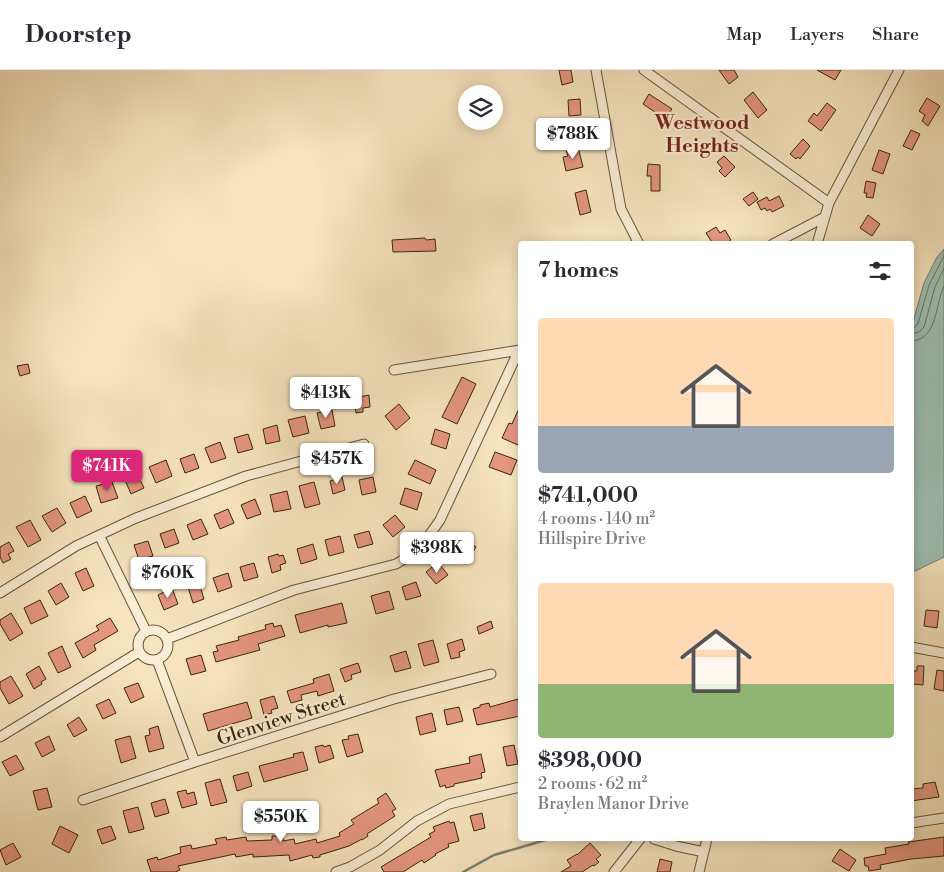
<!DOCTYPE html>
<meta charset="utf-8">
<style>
:root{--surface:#fff;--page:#f2f2f3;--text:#2b2b33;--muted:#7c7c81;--line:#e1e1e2;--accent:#db2777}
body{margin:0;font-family:"Libre Bodoni",serif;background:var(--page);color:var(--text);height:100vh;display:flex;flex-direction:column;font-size:19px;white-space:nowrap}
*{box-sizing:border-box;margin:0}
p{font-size:16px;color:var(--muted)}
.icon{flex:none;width:28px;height:28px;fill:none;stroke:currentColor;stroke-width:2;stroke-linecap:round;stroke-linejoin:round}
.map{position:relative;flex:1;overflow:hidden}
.drawer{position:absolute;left:518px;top:171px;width:396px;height:600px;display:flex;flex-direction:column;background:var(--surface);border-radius:5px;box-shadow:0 2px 12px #0003}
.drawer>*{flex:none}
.buttons{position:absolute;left:458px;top:15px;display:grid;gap:10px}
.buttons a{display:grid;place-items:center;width:45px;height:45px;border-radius:50%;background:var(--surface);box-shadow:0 2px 12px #0003;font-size:25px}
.price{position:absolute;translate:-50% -42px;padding:0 11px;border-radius:5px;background:#fff;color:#222;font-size:16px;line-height:32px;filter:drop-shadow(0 1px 2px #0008)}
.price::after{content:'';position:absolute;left:50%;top:30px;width:15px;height:11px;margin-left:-8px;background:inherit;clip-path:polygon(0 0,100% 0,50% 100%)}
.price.selected{background:var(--accent);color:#fff}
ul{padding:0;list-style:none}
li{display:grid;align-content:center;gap:10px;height:265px;padding:0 20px}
li span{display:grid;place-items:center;height:155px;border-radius:5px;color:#555}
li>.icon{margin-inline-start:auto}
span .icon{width:90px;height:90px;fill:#fffc;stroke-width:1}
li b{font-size:21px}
h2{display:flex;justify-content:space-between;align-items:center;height:60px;padding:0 20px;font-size:21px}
header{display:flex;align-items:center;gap:30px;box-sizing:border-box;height:70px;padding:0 25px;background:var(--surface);border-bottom:1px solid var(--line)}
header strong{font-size:24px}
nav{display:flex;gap:28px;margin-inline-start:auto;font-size:18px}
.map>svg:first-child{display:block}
</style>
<header>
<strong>Doorstep</strong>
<nav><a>Map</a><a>Layers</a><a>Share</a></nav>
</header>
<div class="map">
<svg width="944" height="802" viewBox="0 0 944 802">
<rect width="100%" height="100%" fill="#f7e4bf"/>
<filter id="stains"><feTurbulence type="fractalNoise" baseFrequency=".004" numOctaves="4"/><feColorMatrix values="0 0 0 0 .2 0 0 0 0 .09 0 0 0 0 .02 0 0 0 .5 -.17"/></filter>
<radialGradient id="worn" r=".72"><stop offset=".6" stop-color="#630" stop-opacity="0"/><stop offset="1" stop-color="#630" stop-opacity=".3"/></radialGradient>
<path fill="#9dbeb3" stroke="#758170" d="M944,179V487L911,503V259L924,213L937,187Z"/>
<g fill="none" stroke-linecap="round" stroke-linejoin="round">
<path stroke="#6c7260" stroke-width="1" d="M911,257H915L918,254L929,215L944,186
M911,264L919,262L924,257L935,217L944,198
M911,271C938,270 935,234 944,216"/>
<path stroke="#758170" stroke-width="2.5" d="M463,802L494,785L549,769"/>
</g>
<path fill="#e4967f" stroke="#3a250c" d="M559,0H571L573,12L562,15Z
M719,0H734L738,7L729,14Z
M817,0H841L835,10Z
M753,22L767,40L758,48L744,30Z
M649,24L672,39L665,49L643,34Z
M927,28L940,36L928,56L922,51L925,45L919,41Z
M580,29L581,45L569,46L568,30Z
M827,33L836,40L821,61L808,51L814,43L817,46Z
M911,60L920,64L912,80L903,76Z
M803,69L810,76L800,89L798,87L796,89L790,84Z
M578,77L583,97L566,101L563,87L568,86L566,80Z
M879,80L890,84L883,104L872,100Z
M724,86L735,97L725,107L719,101L722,98L717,92Z
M648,94L660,95V121H651V106H647Z
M866,111L876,113L873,128L866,127L867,123H864Z
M586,120L591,142L580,145L575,123Z
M753,122L758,129L749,136L743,129Z
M779,126L784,136L772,142L770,139L767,141L765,138L761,140L757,132L767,127L769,131Z
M868,145L880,154L872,166L860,158Z
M716,157L720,163L725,160L731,170L725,174H713L706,163Z
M425,168L426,170L435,169L436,181L393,182L392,170Z
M28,294L30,303L20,306L17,296Z
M462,307L476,314L457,354L442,347Z
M369,325L370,337L363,338V342L356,343L354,328Z
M399,334L410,348L396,360L385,346Z
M520,336V370L518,375L502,368L509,353L512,354Z
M332,340L335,356L321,359L317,343Z
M305,346L309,363L293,367L288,350Z
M277,355L280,371L266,374L263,359Z
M435,359L450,364L446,379L431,374Z
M248,364L253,379L238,383L234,368Z
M220,372L226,388L211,393L205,378Z
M495,382L517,390L511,405L489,397Z
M194,384L199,398L185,403L180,389Z
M166,390L172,406L156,413L149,397Z
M415,390L436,400L430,414L408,404Z
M138,405L144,418L131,424L125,410Z
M342,407L345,420L333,424L330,411Z
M373,407L376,422L362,425L359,410Z
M112,412L118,428L101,433L96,416Z
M314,412L320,434L305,438L299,416Z
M405,418L422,423L417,440L400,434Z
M287,421L291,439L274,442L270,425Z
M85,426L92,441L77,448L70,433Z
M255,429L261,444L247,449L241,435Z
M57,438L66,453L52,462L42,446Z
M228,439L234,453L220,459L214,445Z
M395,445L405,457L393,467L383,455Z
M201,449L208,464L193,470L187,455Z
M30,450L41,470L28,477L16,457Z
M174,459L179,473L165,478L160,464Z
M369,461L373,474L358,478L354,465Z
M340,466L344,482L329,486L325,470Z
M459,466L476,477L465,494L448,482Z
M148,471L153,486L139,490L134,475Z
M9,472L14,481L8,484L11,489L3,493L0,487V477Z
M313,474L317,489L301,494L297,479Z
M278,484L279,486L283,485L286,493L280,495L281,500L272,503L268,487Z
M254,493L258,507L244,511L240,497Z
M441,496L448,505L436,514L426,502L432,497L435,501Z
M86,498L94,516L83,521L75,503Z
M228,503L232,517L218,522L213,508Z
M198,510L204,529L193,533L187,514Z
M416,512L421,526L406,530L402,517Z
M61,513L69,527L56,535L48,521Z
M172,518L178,534L164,540L158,525Z
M389,521L394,539L376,544L371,526Z
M40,530L48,546L31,554L24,538Z
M342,533L347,553L328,557V555L300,563L295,545Z
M926,540L939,541L937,558L924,556Z
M11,543L23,563L10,571L0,554V550Z
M110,548L118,561L94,575L96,580L83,588L75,573L99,560L96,556Z
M491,551L493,558L479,564L477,557Z
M273,553L274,557L281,555L285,566L258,574L260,580L216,592L213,582L218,581L216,576L239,570L238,567L266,559L265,555Z
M462,569L465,580L459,582L460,587L451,589L447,574Z
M433,570L439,592L424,596L418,574Z
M62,576L71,597L58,603L48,583Z
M406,581L411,598L395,602L390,586Z
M201,585L206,601L191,605L186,589Z
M358,593L361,602L351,605L352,609L345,612L340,599Z
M39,596L46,609L41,612L42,614L34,619L26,604Z
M917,596H924L923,615L912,614L913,601H917Z
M937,600L944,601V621L934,619Z
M329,604L334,621L318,626L317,621L301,625L302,630L291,633L287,621L314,613L313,609Z
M11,606L23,626L9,634L0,618V612Z
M138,613L144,627L131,633L124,618Z
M274,626L278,638L271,640L272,643L264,645L260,630Z
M109,629L116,643L103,649L96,635Z
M518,629L520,646L477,655L473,639L480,637V635L489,633L490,637Z
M247,632L252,648L208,661L203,644Z
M459,637L463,651L447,655L444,640Z
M432,643L436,661L420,665L416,647Z
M79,647L87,660L74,667L67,655Z
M158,656L164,678L149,682L145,666L150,665L149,659Z
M358,664L363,682L347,687L342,670L349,669L348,666Z
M49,666L55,680L42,687L35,673Z
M130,666L136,688L121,693L115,670Z
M323,675L324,677L330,675L334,688L319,693L315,677Z
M514,675L518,694L507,696L503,677Z
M303,682L308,700L264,712L259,696L294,687L293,684Z
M481,684L485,702L481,703L482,708L454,714V716L446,718L445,715L440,717L435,700L470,693L469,687Z
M16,685L24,699L10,706L2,692Z
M248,702L252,716L237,721L233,706Z
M220,709L227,732L211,736L205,713Z
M935,712L939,727L911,731V719L923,718V714Z
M47,718L52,737L38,740L33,721Z
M186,720L187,724L194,722L197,734L182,738L177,722Z
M386,723L396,739L392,741L395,746L367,764L368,766L362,770V769L349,776L320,785V787L313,788L312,785L290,791L289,785L253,787V784L236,787L235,784L178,796L180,800L175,802H151L147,790L157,787L158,790L181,783L180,777L191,775L192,779L217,774L215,769L226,767L227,770L246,767L247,771L272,770V766H283V771L294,769L295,774L316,769L317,773L340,766L339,763L354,754L351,750L379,733L377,729Z
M165,729L169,743L155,747L151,733Z
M138,737L144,759L129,763L123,741Z
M482,743L485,758L474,761L470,746Z
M449,751L450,753L454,752L459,771L448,774L449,777L435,784L436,785L424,793L422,790L403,802H384L381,797L431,767L429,764L435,761L433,757Z
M60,756L78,765L69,783L52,774Z
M111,756L116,769L102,774L97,760Z
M944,767V786L911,789L880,795L881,799L869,801L868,796H865L864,788L886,784L885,778L909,774L908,772Z
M13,773L21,787L6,795L0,780Z
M590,773L601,785L596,789L599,792L594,796L593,795L582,802H561L571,796L567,790L577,784V785Z
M840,779L856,790L849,801L832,791Z
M660,789L672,792L670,802H657Z"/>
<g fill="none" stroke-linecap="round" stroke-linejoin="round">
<defs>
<path id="minor" d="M596,0L621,139L639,174
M644,0L829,133
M773,174L825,147
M817,174L829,133L899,0
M394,300L520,280
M99,465L146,561
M0,523L76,476L136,448L246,406L364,374
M138 575a15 15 0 1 1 30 0a15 15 0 1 1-30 0Z
M167,569L294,520L396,494L411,485L428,467L440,450L519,280
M911,577L944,583
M157,590L195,692
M0,667L139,582
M83,730L195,692L394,629L491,604
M911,753L944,748
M654,769L676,776L704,782
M336,802L350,797L380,780L417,751L449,734L520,717
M614,802L640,769
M699,802L707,769"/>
</defs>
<use href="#minor" stroke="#695539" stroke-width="11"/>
<use href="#minor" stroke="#faedd5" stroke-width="9"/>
</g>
<g text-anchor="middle" stroke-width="4.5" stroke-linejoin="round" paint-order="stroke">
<g font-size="19" fill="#3a250c" stroke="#faedd5">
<text transform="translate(281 648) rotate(-18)" y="7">Glenview Street</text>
</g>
<g font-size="20" font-weight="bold" fill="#7a1f14" stroke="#faedd5">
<text x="702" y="59">Westwood<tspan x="702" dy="23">Heights</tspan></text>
</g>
</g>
<rect width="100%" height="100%" filter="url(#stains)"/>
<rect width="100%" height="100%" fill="url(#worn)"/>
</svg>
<div class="buttons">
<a><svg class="icon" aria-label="layers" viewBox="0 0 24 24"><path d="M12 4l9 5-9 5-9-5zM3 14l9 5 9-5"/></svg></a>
</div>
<b class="price" style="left:573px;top:90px">$788K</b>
<b class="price" style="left:326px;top:349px">$413K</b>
<b class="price" style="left:337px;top:415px">$457K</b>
<b class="price selected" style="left:107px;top:422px">$741K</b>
<b class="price" style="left:437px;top:504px">$398K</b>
<b class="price" style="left:168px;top:529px">$760K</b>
<b class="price" style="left:281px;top:773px">$550K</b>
<section class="drawer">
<h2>7 homes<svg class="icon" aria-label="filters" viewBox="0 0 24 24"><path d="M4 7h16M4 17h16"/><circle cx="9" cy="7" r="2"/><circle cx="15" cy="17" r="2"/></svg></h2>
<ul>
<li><span style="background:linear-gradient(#ffd9b3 70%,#9aa5b1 0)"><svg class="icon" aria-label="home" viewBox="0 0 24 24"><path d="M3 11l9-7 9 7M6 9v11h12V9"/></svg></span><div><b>$741,000</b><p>4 rooms · 140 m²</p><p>Hillspire Drive</p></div></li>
<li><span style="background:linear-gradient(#ffd9b3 65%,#8fb573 0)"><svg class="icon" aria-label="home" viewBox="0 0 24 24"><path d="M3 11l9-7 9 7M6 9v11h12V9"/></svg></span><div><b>$398,000</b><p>2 rooms · 62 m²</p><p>Braylen Manor Drive</p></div></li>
</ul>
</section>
</div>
